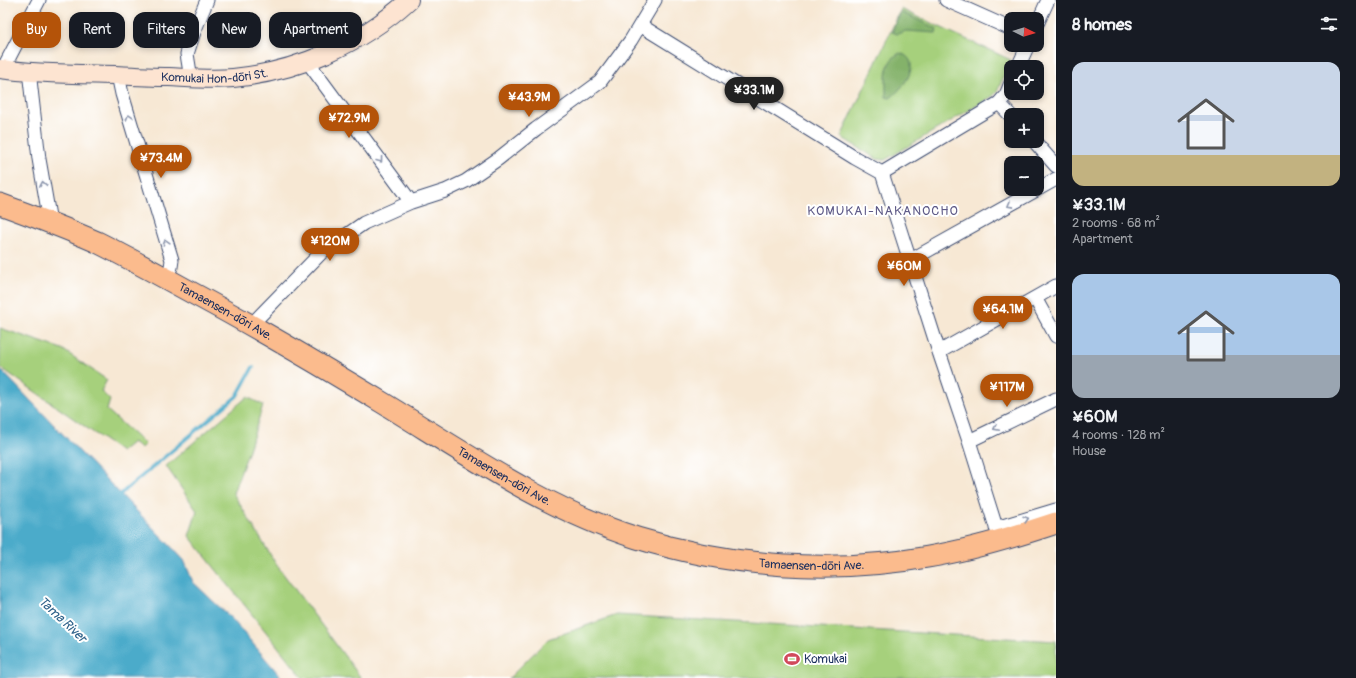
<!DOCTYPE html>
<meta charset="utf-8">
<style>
:root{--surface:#171b24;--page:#242831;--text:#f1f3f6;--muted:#9ea1a6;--accent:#b45309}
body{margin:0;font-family:Pangolin,sans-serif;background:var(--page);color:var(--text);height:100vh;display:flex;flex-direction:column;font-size:15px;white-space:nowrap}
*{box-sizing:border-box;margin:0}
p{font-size:13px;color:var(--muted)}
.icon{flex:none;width:22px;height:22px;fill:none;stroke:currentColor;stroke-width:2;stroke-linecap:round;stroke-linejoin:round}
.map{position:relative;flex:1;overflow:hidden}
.panel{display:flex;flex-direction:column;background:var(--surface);width:300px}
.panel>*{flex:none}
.top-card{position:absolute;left:12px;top:12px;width:380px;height:36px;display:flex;gap:8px}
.needle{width:26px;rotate:95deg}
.buttons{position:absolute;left:1004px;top:12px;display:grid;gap:8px}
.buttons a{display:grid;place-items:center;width:40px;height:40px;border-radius:8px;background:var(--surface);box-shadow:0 2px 6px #0003;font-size:20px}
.price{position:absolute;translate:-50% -34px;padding:0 9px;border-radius:14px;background:var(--accent);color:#fff;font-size:13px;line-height:26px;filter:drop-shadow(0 1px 2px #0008)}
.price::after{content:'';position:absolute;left:50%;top:24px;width:12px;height:9px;margin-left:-6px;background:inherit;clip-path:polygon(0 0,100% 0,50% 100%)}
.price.active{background:#222;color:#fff}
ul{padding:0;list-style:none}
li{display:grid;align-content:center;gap:8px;height:212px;padding:0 16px}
li span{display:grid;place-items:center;height:124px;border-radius:12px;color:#555}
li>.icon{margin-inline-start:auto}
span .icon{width:72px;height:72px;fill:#fffc;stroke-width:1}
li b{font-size:17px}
h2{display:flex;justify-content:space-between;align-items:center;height:48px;padding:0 16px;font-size:17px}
.tag{padding:0 14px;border-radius:12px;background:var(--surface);box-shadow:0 2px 6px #0003;font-size:14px;line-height:36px}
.tag.active{background:var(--accent);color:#fff}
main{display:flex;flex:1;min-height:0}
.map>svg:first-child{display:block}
</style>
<main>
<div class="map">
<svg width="1056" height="678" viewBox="0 0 1056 678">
<rect width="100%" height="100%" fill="#fff"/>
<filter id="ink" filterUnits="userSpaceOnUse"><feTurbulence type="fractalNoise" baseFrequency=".025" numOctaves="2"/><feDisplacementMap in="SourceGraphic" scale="8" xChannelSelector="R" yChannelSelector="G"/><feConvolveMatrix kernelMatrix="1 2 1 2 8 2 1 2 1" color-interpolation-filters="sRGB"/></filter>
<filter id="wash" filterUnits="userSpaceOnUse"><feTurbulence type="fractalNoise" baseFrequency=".012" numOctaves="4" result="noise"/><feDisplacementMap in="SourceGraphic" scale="16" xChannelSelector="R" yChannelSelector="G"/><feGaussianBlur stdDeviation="0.9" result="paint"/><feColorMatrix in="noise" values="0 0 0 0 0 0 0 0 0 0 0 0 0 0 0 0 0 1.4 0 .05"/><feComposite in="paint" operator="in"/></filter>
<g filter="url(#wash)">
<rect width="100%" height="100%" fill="#f7e8d4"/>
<path fill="#a6d07b" stroke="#60806c" d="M901,9L1011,60L997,92L993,96L885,160L877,159L841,137Z
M0,328L62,349L107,380L101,391L110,400L107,410L145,444L141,448L133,442L121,452L0,367Z
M247,397L263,405L248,453L233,493L276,564L361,678H303L189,536L197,511L166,466Z
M617,615L1056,641V678H509L548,639Z"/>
<path fill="#84b26b" stroke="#507064" d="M901,12L937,29L936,33L906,31L897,34L892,32Z
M900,53C925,61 902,90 890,98L886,97V93C886,77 884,61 900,53Z"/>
<path fill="#4babca" stroke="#336d94" d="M0,370L4,373L184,560L193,582L232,619L282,678H0Z"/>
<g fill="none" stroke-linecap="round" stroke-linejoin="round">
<path stroke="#4babca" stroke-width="3.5" d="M117,497L237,396L253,367"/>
</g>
</g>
<g filter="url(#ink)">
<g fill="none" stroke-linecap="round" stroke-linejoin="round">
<defs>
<path id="street" d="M946,0L1011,29
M1037,24L1048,0
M640,25L855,158L882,173
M307,61L411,202
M1018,67L1028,45
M3,69L39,0
M29,71L39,159L50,222
M118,75L122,94L172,260L171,267L166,279
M191,79L187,54L194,32L207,0
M999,103L1011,116
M1034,141L1056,166
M909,261L1056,179
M1035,298L1056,336
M251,325L322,252L364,223L411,202L445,191L466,181L498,159L536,129L600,82L631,40L655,0
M939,352L1056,286
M969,441L1056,399
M996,528L1056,510
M1000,540L969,441L939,352L882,173L999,103L1006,95L1011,83"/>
<g id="secondary">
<path id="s1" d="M0,69C38,74 77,74 115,75C133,76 151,77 169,77C190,78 211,80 233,78C297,72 361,44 409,0"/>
</g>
<g id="primary">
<path id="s2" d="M0,204C33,216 65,228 97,242C131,259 165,278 198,296C261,330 322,366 383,403C465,453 545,509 637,538C731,567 831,574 928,557C971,550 1014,537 1056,523"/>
</g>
</defs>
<use href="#street" stroke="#3c4b70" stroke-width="15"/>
<use href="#secondary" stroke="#3c4b70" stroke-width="20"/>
<use href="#primary" stroke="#3c4b70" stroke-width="23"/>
<use href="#street" stroke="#fff" stroke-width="13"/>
<use href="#secondary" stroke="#fde4d1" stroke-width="18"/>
<use href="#primary" stroke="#fbbb8d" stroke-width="21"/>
</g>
<defs><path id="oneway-chevron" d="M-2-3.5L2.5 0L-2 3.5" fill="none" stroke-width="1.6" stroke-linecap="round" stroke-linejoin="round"/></defs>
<g stroke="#8d97ae">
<use href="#oneway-chevron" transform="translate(129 117) rotate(-107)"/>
<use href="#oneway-chevron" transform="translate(380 160) rotate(53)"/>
<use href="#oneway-chevron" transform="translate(43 184) rotate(-100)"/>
<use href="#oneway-chevron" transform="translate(1010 205) rotate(151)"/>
<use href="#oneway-chevron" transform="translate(166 242) rotate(-107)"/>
<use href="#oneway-chevron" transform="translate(996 428) rotate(154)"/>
<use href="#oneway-chevron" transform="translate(1026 519) rotate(-17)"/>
</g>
</g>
<defs>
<symbol id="stadium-bare" viewBox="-9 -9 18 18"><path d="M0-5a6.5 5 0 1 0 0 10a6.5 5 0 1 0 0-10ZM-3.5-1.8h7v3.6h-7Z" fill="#d1495b" stroke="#fff" stroke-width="2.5" paint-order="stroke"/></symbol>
</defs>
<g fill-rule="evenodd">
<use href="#stadium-bare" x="781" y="648" width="22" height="22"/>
</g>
<g text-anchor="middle" stroke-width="4" stroke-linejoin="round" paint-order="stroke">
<g font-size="12" fill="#1b2f5e" stroke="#fff">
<text dy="4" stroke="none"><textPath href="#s1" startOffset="215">Komukai Hon-dōri St.</textPath></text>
<text dy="4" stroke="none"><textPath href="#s2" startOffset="250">Tamaensen-dōri Ave.</textPath></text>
<text dy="4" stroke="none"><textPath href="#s2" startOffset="574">Tamaensen-dōri Ave.</textPath></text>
<text dy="4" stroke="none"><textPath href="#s2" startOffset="898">Tamaensen-dōri Ave.</textPath></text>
</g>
<g font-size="12" fill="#1b2f5e" stroke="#fff" text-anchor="start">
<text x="804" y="663">Komukai</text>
</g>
<g font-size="13" letter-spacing="1" fill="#5e5a87" stroke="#fff">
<text x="883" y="215">KOMUKAI-NAKANOCHO</text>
</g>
<g font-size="13" font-style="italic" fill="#2e6189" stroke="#fff">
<text transform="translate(63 619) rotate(43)" y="5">Tama River</text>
</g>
</g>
</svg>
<div class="buttons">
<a><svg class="needle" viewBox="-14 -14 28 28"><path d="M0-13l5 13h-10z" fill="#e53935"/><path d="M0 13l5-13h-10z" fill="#9ea1a6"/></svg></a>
<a><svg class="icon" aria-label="locate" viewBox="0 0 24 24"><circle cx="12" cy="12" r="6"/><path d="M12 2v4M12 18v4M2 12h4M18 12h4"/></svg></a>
<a>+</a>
<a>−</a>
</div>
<b class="price active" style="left:754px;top:111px">¥33.1M</b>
<b class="price" style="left:529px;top:118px">¥43.9M</b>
<b class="price" style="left:349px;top:139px">¥72.9M</b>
<b class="price" style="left:161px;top:179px">¥73.4M</b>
<b class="price" style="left:330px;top:262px">¥120M</b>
<b class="price" style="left:904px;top:287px">¥60M</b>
<b class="price" style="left:1003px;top:330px">¥64.1M</b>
<b class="price" style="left:1007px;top:408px">¥117M</b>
<div class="top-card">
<a class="tag active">Buy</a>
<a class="tag">Rent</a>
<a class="tag">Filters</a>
<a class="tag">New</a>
<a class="tag">Apartment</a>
</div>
</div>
<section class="panel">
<h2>8 homes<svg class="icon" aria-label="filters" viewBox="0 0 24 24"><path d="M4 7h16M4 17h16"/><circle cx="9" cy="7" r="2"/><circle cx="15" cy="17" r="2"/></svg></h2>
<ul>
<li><span style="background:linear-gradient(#c9d6e8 75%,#c2b280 0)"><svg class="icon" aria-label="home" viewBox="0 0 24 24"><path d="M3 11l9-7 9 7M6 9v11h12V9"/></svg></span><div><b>¥33.1M</b><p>2 rooms · 68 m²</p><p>Apartment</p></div></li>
<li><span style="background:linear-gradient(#a9c7e8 65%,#9aa5b1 0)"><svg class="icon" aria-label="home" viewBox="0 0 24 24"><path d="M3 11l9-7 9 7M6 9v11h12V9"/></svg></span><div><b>¥60M</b><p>4 rooms · 128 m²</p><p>House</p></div></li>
</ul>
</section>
</main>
